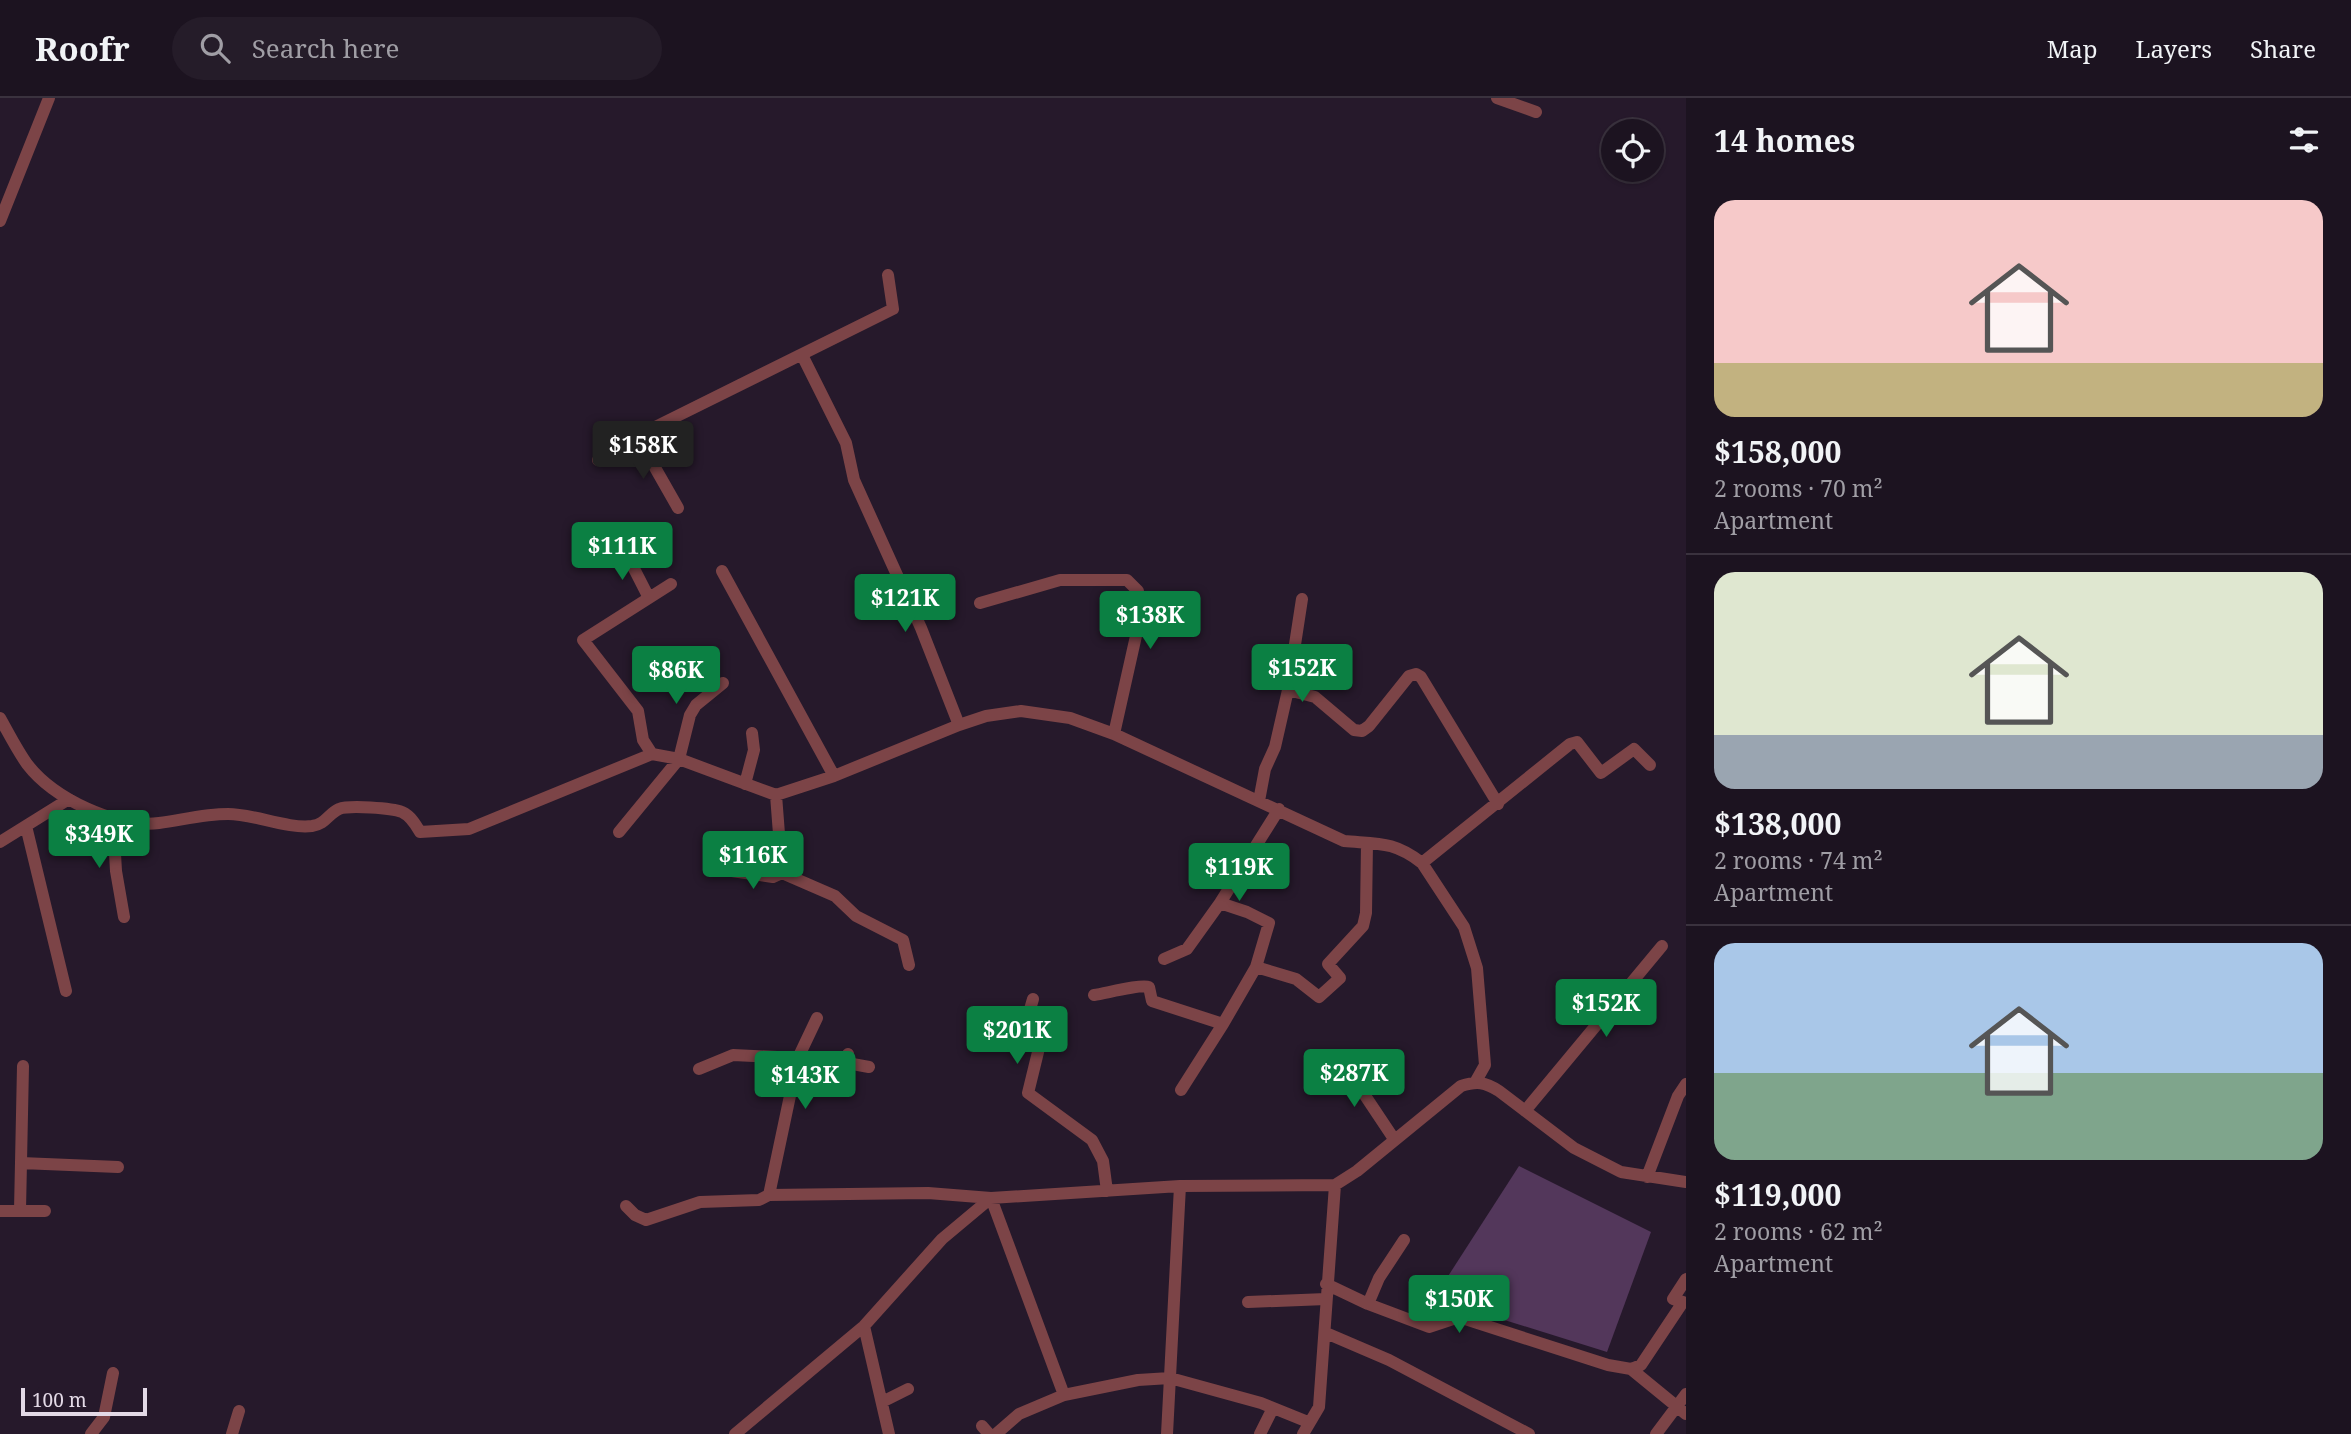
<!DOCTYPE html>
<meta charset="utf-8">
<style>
:root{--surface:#1c1320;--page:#251c29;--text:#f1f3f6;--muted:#a09ea5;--line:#3a323e;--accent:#0b8043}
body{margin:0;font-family:"Noto Serif",serif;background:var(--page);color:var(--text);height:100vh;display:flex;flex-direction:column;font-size:26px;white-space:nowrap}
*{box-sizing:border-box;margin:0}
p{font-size:23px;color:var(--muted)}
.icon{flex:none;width:38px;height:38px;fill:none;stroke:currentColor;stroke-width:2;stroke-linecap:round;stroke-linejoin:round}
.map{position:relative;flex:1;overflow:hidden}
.drawer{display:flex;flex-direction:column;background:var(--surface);width:665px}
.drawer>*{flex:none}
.fabs{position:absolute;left:1601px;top:21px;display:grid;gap:14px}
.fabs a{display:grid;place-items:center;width:63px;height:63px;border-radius:50%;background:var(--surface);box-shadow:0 2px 5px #0004,0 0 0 2px var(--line);font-size:35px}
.scale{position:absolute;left:21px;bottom:18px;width:126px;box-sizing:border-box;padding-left:7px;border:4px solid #e3d9e6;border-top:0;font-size:19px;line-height:24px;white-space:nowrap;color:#e3d9e6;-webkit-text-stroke:5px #26192b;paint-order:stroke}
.price{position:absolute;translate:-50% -60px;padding:0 16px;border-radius:7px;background:var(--accent);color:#fff;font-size:23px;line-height:46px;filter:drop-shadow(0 2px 4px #0008)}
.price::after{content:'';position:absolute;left:50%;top:42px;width:21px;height:16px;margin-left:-10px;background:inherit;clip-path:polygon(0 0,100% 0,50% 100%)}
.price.on{background:#222;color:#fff}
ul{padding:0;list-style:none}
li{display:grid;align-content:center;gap:14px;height:371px;padding:0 28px}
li+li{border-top:2px solid var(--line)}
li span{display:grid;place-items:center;height:217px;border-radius:21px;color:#555}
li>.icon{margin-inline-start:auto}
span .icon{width:126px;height:126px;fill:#fffc;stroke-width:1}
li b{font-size:30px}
h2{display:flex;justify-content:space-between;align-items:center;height:84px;padding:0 28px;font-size:30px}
header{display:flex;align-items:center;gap:42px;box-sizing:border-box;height:98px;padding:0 35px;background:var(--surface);border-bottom:2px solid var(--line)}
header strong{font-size:33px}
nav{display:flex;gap:38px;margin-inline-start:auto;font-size:24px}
.search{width:490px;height:63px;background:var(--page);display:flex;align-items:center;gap:18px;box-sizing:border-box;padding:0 24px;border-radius:38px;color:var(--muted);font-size:26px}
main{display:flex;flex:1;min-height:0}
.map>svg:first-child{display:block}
</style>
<header>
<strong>Roofr</strong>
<div class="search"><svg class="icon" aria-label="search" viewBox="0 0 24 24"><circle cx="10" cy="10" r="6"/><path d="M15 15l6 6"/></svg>Search here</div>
<nav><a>Map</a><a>Layers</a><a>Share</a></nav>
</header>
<main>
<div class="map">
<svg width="1686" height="1336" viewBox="0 0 1686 1336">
<rect width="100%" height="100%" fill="#26192b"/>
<path fill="#53375b" d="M1519,1068L1651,1134L1607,1254L1434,1200Z"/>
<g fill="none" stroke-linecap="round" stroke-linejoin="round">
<path stroke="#7c4447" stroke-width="12" d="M1497,0L1536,14
M0,123L49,0
M802,257L846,345L854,382L921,530L959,627
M637,338L678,410
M598,362L637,338L893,211L888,177
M625,453L649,500
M722,473L834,678
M980,505L1060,482H1127L1138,493V529L1114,636
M1288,592L1315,599L1354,632L1362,633L1369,628L1409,578L1416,576L1421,579L1498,706
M0,620C9,636 17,652 27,666C54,701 116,730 159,725C182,722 204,716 228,716C254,716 287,731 312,728C326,726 328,716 339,711C349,707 392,710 402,714C411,718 416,727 420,734L469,731L652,656L679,661L776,697L834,678L959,627L986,618L1021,613L1070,620L1114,636L1344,743C1378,746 1394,743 1422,765
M652,656L643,642L638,613L583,542L671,486
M745,686L754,652L752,635
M776,697L782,775
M1259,703L1265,671L1275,649L1288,592L1302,501
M113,721L116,773L124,819
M26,728L66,893
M619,734L679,661L690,617L696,607L723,585
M0,744L69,701
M718,771L773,779L782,775L835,798L856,818L903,842L909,867
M1164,861L1187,851L1220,805L1279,711
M1256,869L1296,881L1319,899L1340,880L1328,866L1363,828L1366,815L1367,745
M1094,897C1107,895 1141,886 1149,889L1152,903L1223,926
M1033,901L1024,932L1025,937L1039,950L1028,995L1092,1042L1103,1063L1107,1093
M1342,963L1394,1041
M847,965L869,969
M699,971L733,957L798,960
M796,980L839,988L848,956
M1476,983L1485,967L1477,870L1464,829L1422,765L1570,646L1577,644L1601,675L1634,651L1650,667
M1181,992L1223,926L1256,869L1269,825L1247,814L1220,805
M1525,1013L1662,848
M21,1065L118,1069
M1647,1079L1678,998L1686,986
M769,1097L798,960L817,920
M626,1108L635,1117L646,1122L700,1104L759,1102L769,1097L928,1095L991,1100L1064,1297
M20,1112L23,968
M0,1113H45
M1326,1186L1368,1206L1429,1229L1459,1219L1608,1267L1631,1271L1641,1267L1683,1204L1673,1201L1686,1181
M1248,1204L1326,1201
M1368,1206L1379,1180L1404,1142
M864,1228L889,1336
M1326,1235L1389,1262L1529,1336
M1631,1271L1686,1316
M882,1304L908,1291
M982,1328L989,1336
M91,1336L104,1319L113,1275
M232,1336L239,1313
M735,1336L864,1228L942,1141L991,1100L1180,1088L1335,1087L1357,1073L1461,988C1477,983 1485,984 1499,993L1574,1050L1621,1074L1686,1084
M996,1336L1019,1316L1064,1297L1138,1282L1170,1280L1261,1305L1308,1324
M1167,1336L1180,1088
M1260,1336L1273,1310
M1303,1336L1319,1309L1335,1087
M1656,1336L1686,1296"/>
</g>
</svg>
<div class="fabs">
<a><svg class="icon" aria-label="locate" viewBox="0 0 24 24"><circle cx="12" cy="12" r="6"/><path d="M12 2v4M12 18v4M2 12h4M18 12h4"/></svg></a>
</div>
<div class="scale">100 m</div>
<b class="price on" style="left:643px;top:383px">$158K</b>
<b class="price" style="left:622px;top:484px">$111K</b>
<b class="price" style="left:905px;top:536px">$121K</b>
<b class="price" style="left:1150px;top:553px">$138K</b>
<b class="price" style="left:1302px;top:606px">$152K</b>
<b class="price" style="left:676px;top:608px">$86K</b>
<b class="price" style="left:99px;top:772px">$349K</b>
<b class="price" style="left:753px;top:793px">$116K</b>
<b class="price" style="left:1239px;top:805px">$119K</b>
<b class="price" style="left:1606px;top:941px">$152K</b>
<b class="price" style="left:1017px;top:968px">$201K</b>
<b class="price" style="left:1354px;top:1011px">$287K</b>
<b class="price" style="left:805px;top:1013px">$143K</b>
<b class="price" style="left:1459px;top:1237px">$150K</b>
</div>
<section class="drawer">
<h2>14 homes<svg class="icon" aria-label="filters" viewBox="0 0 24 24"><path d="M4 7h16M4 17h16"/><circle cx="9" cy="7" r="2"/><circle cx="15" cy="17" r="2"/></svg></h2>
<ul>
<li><span style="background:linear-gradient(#f6c9c9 75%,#c2b280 0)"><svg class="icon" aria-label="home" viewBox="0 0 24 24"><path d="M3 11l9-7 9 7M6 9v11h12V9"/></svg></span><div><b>$158,000</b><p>2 rooms · 70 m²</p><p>Apartment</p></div></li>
<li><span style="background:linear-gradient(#dfe7d0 75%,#9aa5b1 0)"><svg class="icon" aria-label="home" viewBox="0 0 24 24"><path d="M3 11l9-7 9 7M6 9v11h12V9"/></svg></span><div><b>$138,000</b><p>2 rooms · 74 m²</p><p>Apartment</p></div></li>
<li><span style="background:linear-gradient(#a9c7e8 60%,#7fa58c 0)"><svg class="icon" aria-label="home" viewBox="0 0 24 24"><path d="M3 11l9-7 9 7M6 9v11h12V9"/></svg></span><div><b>$119,000</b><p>2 rooms · 62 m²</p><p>Apartment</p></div></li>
</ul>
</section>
</main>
